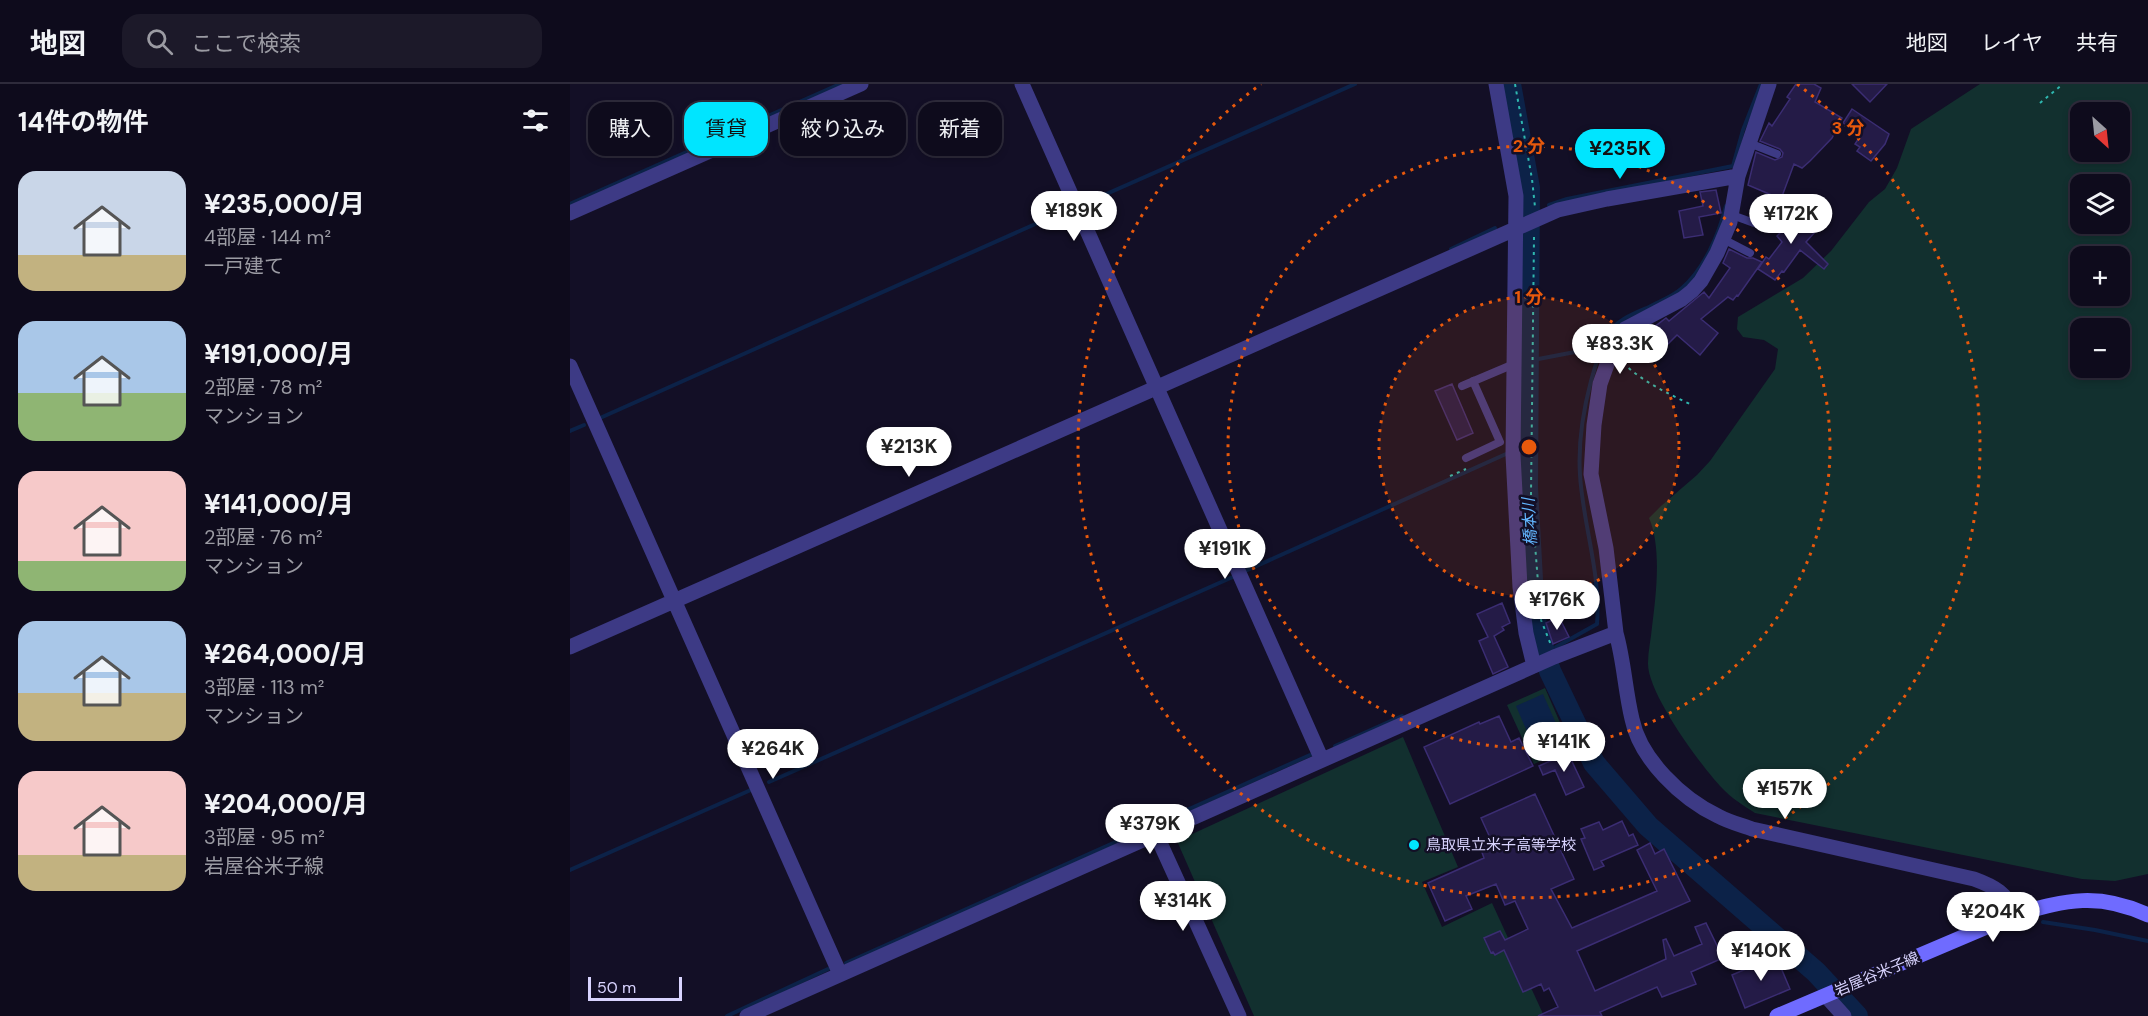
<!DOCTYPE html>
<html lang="ja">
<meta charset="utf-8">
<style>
:root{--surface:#0e0b1c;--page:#1c1929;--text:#f1f3f6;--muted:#9b9ba3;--line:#2e2b3b;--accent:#00e5ff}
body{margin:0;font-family:"DM Sans","Noto Sans JP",sans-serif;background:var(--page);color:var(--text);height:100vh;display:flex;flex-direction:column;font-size:22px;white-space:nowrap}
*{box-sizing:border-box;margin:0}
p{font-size:20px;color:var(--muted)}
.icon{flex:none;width:33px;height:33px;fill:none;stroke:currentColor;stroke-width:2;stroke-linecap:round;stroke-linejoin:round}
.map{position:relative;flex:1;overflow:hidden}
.details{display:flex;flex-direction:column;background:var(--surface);width:570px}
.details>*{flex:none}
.banner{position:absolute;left:18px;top:18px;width:570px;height:54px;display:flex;gap:12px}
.needle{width:39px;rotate:153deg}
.controls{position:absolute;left:1500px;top:18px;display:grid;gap:12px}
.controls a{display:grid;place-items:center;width:60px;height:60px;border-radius:12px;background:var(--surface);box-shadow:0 3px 9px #0003,0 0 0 2px var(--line);font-size:30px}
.scale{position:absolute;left:18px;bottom:15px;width:94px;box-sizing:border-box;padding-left:6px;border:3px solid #d9d4ff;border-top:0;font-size:16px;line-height:21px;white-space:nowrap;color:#d9d4ff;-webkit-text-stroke:4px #130f26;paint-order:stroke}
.price{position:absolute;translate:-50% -51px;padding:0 14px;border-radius:21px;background:#fff;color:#222;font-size:20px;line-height:39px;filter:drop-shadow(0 2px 3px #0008)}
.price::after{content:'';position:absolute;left:50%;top:36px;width:18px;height:14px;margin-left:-9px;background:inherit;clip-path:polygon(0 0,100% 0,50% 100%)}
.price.on{background:var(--accent);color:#111}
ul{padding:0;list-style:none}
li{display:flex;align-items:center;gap:18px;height:150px;padding:0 18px}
li span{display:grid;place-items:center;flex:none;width:168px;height:120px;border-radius:18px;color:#555}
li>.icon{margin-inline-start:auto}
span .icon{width:72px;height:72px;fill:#fffc;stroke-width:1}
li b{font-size:26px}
h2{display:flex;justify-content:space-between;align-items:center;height:72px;padding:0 18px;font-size:26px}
.pill{padding:0 21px;border-radius:18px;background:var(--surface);box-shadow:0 3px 9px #0003,0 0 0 2px var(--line);font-size:21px;line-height:54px}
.pill.on{background:var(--accent);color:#111}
header{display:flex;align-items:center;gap:36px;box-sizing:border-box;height:84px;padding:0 30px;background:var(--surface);border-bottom:2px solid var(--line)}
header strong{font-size:28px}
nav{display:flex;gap:33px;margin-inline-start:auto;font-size:21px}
.search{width:420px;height:54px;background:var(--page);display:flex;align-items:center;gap:15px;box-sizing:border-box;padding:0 21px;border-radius:18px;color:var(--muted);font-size:22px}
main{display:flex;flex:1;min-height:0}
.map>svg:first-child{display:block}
</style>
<header>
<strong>地図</strong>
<div class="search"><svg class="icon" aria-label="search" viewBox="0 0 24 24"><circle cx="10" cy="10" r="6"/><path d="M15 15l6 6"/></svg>ここで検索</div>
<nav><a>地図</a><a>レイヤ</a><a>共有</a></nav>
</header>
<main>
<section class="details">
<h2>14件の物件<svg class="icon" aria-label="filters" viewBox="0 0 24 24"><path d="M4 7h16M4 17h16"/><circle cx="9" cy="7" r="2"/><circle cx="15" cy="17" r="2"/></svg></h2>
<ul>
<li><span style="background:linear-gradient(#c9d6e8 70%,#c2b280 0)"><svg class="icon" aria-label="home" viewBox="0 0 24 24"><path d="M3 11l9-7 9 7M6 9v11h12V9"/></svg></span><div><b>¥235,000/月</b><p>4部屋 · 144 m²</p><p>一戸建て</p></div></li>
<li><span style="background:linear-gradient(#a9c7e8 60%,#8fb573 0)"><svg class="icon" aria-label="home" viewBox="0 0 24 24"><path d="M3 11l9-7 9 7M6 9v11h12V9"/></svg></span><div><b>¥191,000/月</b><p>2部屋 · 78 m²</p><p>マンション</p></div></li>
<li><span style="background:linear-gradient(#f6c9c9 75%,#8fb573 0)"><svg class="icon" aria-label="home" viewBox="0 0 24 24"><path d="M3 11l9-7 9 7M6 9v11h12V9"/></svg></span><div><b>¥141,000/月</b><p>2部屋 · 76 m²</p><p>マンション</p></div></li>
<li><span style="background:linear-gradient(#a9c7e8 60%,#c2b280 0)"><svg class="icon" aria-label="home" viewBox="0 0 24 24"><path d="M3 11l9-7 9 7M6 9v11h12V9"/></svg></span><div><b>¥264,000/月</b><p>3部屋 · 113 m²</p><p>マンション</p></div></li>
<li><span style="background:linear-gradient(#f6c9c9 70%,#c2b280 0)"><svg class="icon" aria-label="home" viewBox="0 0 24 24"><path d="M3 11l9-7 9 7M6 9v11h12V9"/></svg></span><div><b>¥204,000/月</b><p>3部屋 · 95 m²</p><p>岩屋谷米子線</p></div></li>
</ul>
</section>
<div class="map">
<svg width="1578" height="932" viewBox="0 0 1578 932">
<rect width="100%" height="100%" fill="#130f26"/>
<path fill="#12302f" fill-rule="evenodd" d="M1410,0H1578V790L1545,797L1512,795L1185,729C1173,721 1161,714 1152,704C1131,682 1077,609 1078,579C1078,567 1081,555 1082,543C1086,511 1092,464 1079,434L1091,422L1127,391L1140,377L1205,285L1208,265L1194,256L1173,253L1167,245L1168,233L1233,194L1261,167L1299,118L1315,105L1327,84L1341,45ZM1510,28H1550V68H1510ZM1510,100H1550V140H1510ZM1510,172H1550V212H1510ZM1510,244H1550V284H1510Z
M975,604L1001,664L964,680L937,621Z
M833,653L888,783L852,798L872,843L922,819L974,932H684L607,757Z"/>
<path fill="#0c2248" d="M973,610L992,653L965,666L946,622Z"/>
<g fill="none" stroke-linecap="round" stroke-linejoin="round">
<path stroke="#0c2248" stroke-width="4" d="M516,119L785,0
M0,120L270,0
M979,121L997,115L1163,82L1173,46L1191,0
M881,165L925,144
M958,277L1031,263
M30,334L499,125
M0,347L14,341
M673,488L936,370
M986,563L1027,540C1031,489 1013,441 1010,391C1008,360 1013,327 1021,297C1026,281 1029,264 1038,250C1046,236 1065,229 1079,223C1090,217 1102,213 1111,205C1134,186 1149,150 1156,122
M765,662L832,632
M199,698L665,492
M0,786L183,705
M1473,838L1525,846L1578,857
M276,879L740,671
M157,932L258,885"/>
<path stroke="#0c2248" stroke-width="22" d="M940,0L959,104L957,403L963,514L966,541L980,587L1024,679L1078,742L1246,888L1287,932"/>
</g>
<path fill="#241b47" stroke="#3b2d73" stroke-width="1.5" d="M1226,0H1244L1251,4L1245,18L1272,34L1262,54L1240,77L1232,84L1224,80L1211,115L1178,101L1186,68L1205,76L1212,73L1213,69L1210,65L1190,57L1199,39L1202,42L1220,15L1217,13Z
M1282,0H1317L1300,18Z
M1282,25L1319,50L1315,60L1301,77L1287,67L1290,63L1285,60L1291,51L1273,39Z
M1146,106L1151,129L1129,133L1133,151L1114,154L1109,127L1133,122L1130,108Z
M1218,122L1245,148L1236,158L1258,180L1254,185L1230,166L1214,188L1212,187L1205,196L1188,185L1196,173L1199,175L1212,158L1207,152L1216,143L1207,135Z
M1159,165L1177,174H1183L1192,178L1168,212L1167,211L1163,216L1158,213L1131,235L1148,249L1130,271L1107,251L1096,262L1085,251L1087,249L1083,244L1096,234L1099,237L1134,208L1139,214L1160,184L1153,179Z
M882,300L903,349L887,356L865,307Z
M932,519L940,539L932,543L934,546L924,552L938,583L923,590L909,557L918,553L907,530Z
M989,533L999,553L983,560L976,539Z
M929,632L941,658L949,654L963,682L880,720L854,663L909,638L910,640Z
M998,669L1014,703L996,711L985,686L973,691L969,682Z
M965,710L1004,795L981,805L1002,844L1087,807L1067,766L1080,759L1085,770L1094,765L1120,817L1007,867L1025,907L1096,875L1093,856L1096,855L1104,872L1132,860L1125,843L1136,839L1153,874L1121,888L1126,900L1092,913L1087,903L1030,928L1032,932H968L988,923L979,904L974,907L971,900L953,908L934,866L925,871L923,868L921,869L914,854L930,847L935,856L958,845L945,817L935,821L926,800L896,812L902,825L875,837L858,799L914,774L910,763L922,758L911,734Z
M1052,737L1059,752L1063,750L1068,761L1031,777L1034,782L1024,786L1011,755L1015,754L1011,745L1029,738L1033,746Z
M1206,872L1220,905L1175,924L1162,891Z"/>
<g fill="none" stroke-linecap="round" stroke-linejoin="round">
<path stroke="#2fb8b0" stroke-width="2" stroke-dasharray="3 4.5" stroke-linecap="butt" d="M945,0L962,95L965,123
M1470,19L1493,0
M964,153L961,410L971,536L981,561
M1053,279C1073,298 1097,309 1122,321
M880,392L896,385"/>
<path stroke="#3d3a85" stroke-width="8" d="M1179,59L1207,70
M1162,131L1184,139L1207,143
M1153,155L1180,169
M892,302L944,280
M896,374L930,358L903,297"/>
<path stroke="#3d3a85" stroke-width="15" d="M452,0L752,676
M926,0L946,112L943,371L950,503L956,549L964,582
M0,129L291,0
M0,282L270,890
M1046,549C1054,577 1055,606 1062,635C1070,675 1112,715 1148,732C1159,738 1171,741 1182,745L1404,795C1426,803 1435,809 1447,830
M0,563L988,126L1037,115L1168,92
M586,750L669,932
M1256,912L1274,932
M177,932L984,573L1046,549L1036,464L1021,390L1024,341L1030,300L1047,253L1055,245L1112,215L1122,207L1131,197L1147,169L1160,138L1168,92L1199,0"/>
<path stroke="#6f6bff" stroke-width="15" d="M1207,932L1447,830C1497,816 1528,808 1578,831"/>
</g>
<circle cx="959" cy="363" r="150" fill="#e8590c" fill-opacity=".12"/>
<g fill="none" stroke="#e8590c" stroke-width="3" stroke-dasharray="3 6">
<circle cx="959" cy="363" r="150"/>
<circle cx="959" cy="363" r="301"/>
<path d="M1227 0A451 451 0 1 1 691 0"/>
</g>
<circle fill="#00e5ff" stroke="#130f26" stroke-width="2" cx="844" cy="761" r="6"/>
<g text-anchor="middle" stroke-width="5" stroke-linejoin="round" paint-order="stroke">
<g font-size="15" fill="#d9d4ff" stroke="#130f26" text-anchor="start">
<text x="856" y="766">鳥取県立米子高等学校</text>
</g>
<g font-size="15" fill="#d9d4ff" stroke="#130f26">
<text transform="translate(1307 890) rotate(-23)" y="5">岩屋谷米子線</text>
</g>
<g font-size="16" font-style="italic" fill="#62b6ff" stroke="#130f26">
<text transform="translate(959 438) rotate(-93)" y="6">橋本川</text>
</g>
</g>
<circle cx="959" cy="363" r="9" fill="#e8590c" stroke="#130f26" stroke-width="3"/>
<g font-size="18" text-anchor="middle" font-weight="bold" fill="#e8590c" stroke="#130f26" stroke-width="5" stroke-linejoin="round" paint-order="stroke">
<text x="1278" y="50">3 分</text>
<text x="959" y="68">2 分</text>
<text x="959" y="219">1 分</text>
</g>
</svg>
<div class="controls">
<a><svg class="needle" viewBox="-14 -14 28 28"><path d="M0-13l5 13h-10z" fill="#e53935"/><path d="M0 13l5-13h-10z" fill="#9b9ba3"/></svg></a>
<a><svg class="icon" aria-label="layers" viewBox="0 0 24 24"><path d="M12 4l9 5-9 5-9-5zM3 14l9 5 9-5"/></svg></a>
<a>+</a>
<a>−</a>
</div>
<div class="scale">50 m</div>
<b class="price on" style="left:1050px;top:96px">¥235K</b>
<b class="price" style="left:504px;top:158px">¥189K</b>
<b class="price" style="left:1221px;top:161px">¥172K</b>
<b class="price" style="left:1050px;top:291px">¥83.3K</b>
<b class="price" style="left:339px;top:394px">¥213K</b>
<b class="price" style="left:655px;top:496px">¥191K</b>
<b class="price" style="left:987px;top:547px">¥176K</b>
<b class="price" style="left:994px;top:689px">¥141K</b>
<b class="price" style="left:203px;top:696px">¥264K</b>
<b class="price" style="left:1215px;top:736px">¥157K</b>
<b class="price" style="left:580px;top:771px">¥379K</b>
<b class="price" style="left:613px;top:848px">¥314K</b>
<b class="price" style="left:1423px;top:859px">¥204K</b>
<b class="price" style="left:1191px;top:898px">¥140K</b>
<div class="banner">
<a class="pill">購入</a>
<a class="pill on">賃貸</a>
<a class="pill">絞り込み</a>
<a class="pill">新着</a>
</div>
</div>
</main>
